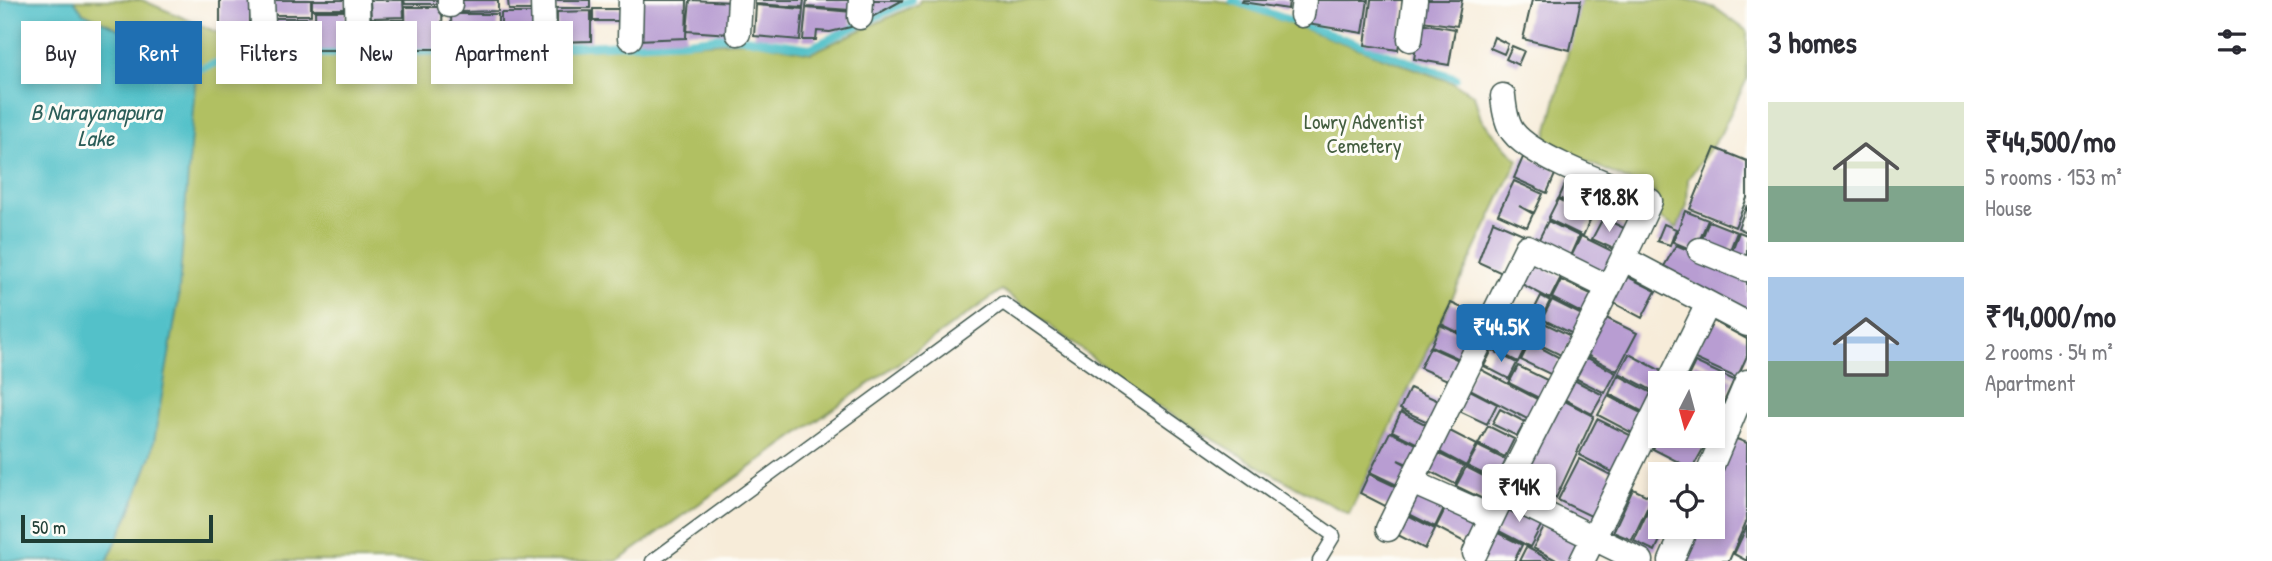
<!DOCTYPE html>
<meta charset="utf-8">
<style>
:root{--surface:#fff;--page:#f2f2f3;--text:#2b2b33;--muted:#7c7c81;--accent:#1f6fb2}
body{margin:0;font-family:"Patrick Hand",sans-serif;background:var(--page);color:var(--text);height:100vh;display:flex;flex-direction:column;font-size:26px;white-space:nowrap}
*{box-sizing:border-box;margin:0}
p{font-size:23px;color:var(--muted)}
.icon{flex:none;width:38px;height:38px;fill:none;stroke:currentColor;stroke-width:2;stroke-linecap:round;stroke-linejoin:round}
.map{position:relative;flex:1;overflow:hidden}
.sheet{display:flex;flex-direction:column;background:var(--surface);width:525px}
.sheet>*{flex:none}
.hud{position:absolute;left:21px;top:21px;width:665px;height:63px;display:flex;gap:14px}
.needle{width:46px;rotate:186deg}
.tools{position:absolute;left:1648px;top:371px;display:grid;gap:14px}
.tools a{display:grid;place-items:center;width:77px;height:77px;border-radius:0px;background:var(--surface);box-shadow:0 4px 10px #0003;font-size:35px}
.scale{position:absolute;left:21px;bottom:18px;width:192px;box-sizing:border-box;padding-left:7px;border:4px solid #1f3d34;border-top:0;font-size:19px;line-height:24px;white-space:nowrap;color:#1f3d34;-webkit-text-stroke:5px #fdfcf7;paint-order:stroke}
.price{position:absolute;translate:-50% -60px;padding:0 16px;border-radius:7px;background:#fff;color:#222;font-size:23px;line-height:46px;filter:drop-shadow(0 2px 4px #0008)}
.price::after{content:'';position:absolute;left:50%;top:42px;width:21px;height:16px;margin-left:-10px;background:inherit;clip-path:polygon(0 0,100% 0,50% 100%)}
.price.selected{background:var(--accent);color:#fff}
ul{padding:0;list-style:none}
li{display:flex;align-items:center;gap:21px;height:175px;padding:0 21px}
li span{display:grid;place-items:center;flex:none;width:196px;height:140px;border-radius:0px;color:#555}
li>.icon{margin-inline-start:auto}
span .icon{width:84px;height:84px;fill:#fffc;stroke-width:1}
li b{font-size:30px}
h2{display:flex;justify-content:space-between;align-items:center;height:84px;padding:0 21px;font-size:30px}
.tag{padding:0 24px;border-radius:0px;background:var(--surface);box-shadow:0 4px 10px #0003;font-size:24px;line-height:63px}
.tag.selected{background:var(--accent);color:#fff}
main{display:flex;flex:1;min-height:0}
.map>svg:first-child{display:block}
</style>
<main>
<div class="map">
<svg width="1747" height="561" viewBox="0 0 1747 561">
<rect width="100%" height="100%" fill="#fdfcf7"/>
<filter id="ink" filterUnits="userSpaceOnUse"><feTurbulence type="fractalNoise" baseFrequency=".0143" numOctaves="2"/><feDisplacementMap in="SourceGraphic" scale="14" xChannelSelector="R" yChannelSelector="G"/><feConvolveMatrix kernelMatrix="1 2 1 2 8 2 1 2 1" color-interpolation-filters="sRGB"/></filter>
<filter id="wash" filterUnits="userSpaceOnUse"><feTurbulence type="fractalNoise" baseFrequency=".00686" numOctaves="4" result="noise"/><feDisplacementMap in="SourceGraphic" scale="28" xChannelSelector="R" yChannelSelector="G"/><feGaussianBlur stdDeviation="1.57" result="paint"/><feColorMatrix in="noise" values="0 0 0 0 0 0 0 0 0 0 0 0 0 0 0 0 0 1.4 0 .05"/><feComposite in="paint" operator="in"/></filter>
<g filter="url(#wash)">
<rect width="100%" height="100%" fill="#f7ecd9"/>
<path fill="#b1c062" stroke="#687e4b" stroke-width="2" d="M74,0H142L219,33L242,58L482,54L748,41L811,53L918,4L920,0H1215L1238,5L1454,83L1474,95L1481,119L1518,160L1349,514L1276,476L1155,405L1002,290L618,561H107L130,512L152,453L178,56L83,13Z
M1581,0H1690L1715,8L1747,31V79L1720,135L1688,179L1687,206L1677,228L1652,214L1655,193L1545,142Z"/>
<path fill="#53c1c9" stroke="#397f7e" stroke-width="2" d="M0,0H74L83,13L179,56L196,70L178,303L152,453L130,512L107,561H0Z"/>
<g fill="none" stroke-linecap="round" stroke-linejoin="round">
<path stroke="#53c1c9" stroke-width="8" d="M1232,0L1456,78
M187,69L196,70L242,54H346L523,49L687,41L732,36L810,48L911,0"/>
</g>
<g id="blocks">
<path fill="#b89dd2" d="M220,0H250V31H220Z
M273,0H311V15H273Z
M312,0H346V9H312Z
M370,0H403L404,17L371,18Z
M404,0H442V4H405Z
M461,0H498V11L461,12Z
M508,0H534V10H509Z
M555,0H590V8H555Z
M636,0H687L686,38L637,40Z
M690,0L733,2L730,34L687,31Z
M755,0H804L803,7L755,4Z
M807,0H852L851,10L806,7Z
M873,0H903L872,17Z
M1243,0H1289L1288,9L1242,2Z
M1311,0H1368L1363,33L1307,24Z
M1371,0H1405L1398,50L1365,45Z
M1426,0H1462L1457,26L1422,21Z
M1532,0H1581L1570,50L1523,39Z
M756,5L803,9L800,40L754,36Z
M405,7H442L443,49H406Z
M806,8L852,12L851,27L830,32L817,31L816,40H803Z
M593,9H625V21H593Z
M315,11H346L347,50H316Z
M591,11V41L557,42V12Z
M501,13H538V34L501,35Z
M451,14H498V48L452,49Z
M275,18H312V52L275,51Z
M370,20H404V51L370,52Z
M1420,23L1455,29L1449,65L1414,59Z
M1494,37L1508,44L1504,54L1490,48Z
M1512,46L1524,51L1518,65L1506,59Z
M1715,148L1747,161V198L1735,227L1690,209Z
M1524,155L1557,170L1547,193L1514,178Z
M1568,178L1603,194L1593,214L1559,198Z
M1514,181L1543,194L1534,213L1519,206L1533,214L1527,227L1498,214Z
M1558,199L1592,216L1583,236L1548,219Z
M1747,205V232L1738,228Z
M1685,211L1708,220L1695,251L1673,242Z
M1603,218L1626,229L1616,250L1592,239Z
M1493,221L1523,234L1502,273L1478,262Z
M1548,221L1579,236L1570,256L1538,241Z
M1709,221L1737,232L1728,255L1700,244Z
M1664,224L1676,229L1670,245L1657,241Z
M1739,232L1747,235V267L1729,259Z
M1581,236L1614,252L1605,272L1571,257Z
M1676,245L1747,275V313L1663,268Z
M1530,261L1561,277L1550,299L1518,282Z
M1624,275L1656,291L1642,318L1610,301Z
M1561,280L1593,295L1583,314L1552,298Z
M1541,296L1550,301L1541,319L1532,314Z
M1552,300L1582,315L1573,334L1542,319Z
M1451,303L1482,317L1472,339L1441,324Z
M1602,316L1637,333L1617,371L1583,353Z
M1710,319L1747,339V356L1737,378L1693,358Z
M1540,321L1573,337L1563,356L1530,340Z
M1440,325L1471,339L1462,360L1431,346Z
M1498,325L1529,340L1518,362L1487,346Z
M1530,342L1560,358L1552,375L1521,360Z
M1430,347L1461,361L1452,382L1420,368Z
M1492,350L1517,363L1509,379L1484,366Z
M1629,354L1667,374L1657,393L1619,373Z
M1582,355L1616,373L1605,393L1571,376Z
M1695,362L1734,380L1713,426V383H1685Z
M1518,366L1547,380L1539,398L1509,383Z
M1476,367L1539,400L1529,420L1466,387Z
M1618,375L1656,395L1647,414L1609,394Z
M1570,378L1603,395L1592,414L1560,397Z
M1410,388L1443,403L1432,424L1400,409Z
M1466,388L1497,404L1487,424L1455,409Z
M1608,396L1647,416L1636,435L1598,415Z
M1561,399L1594,416L1556,498L1519,480Z
M1500,409L1525,422L1517,436L1492,424Z
M1401,412L1431,427L1422,446L1392,431Z
M1597,419L1636,438L1618,475L1579,455Z
M1488,426L1514,439L1505,457L1478,444Z
M1446,429L1477,445L1466,466L1436,450Z
M1390,432L1421,446L1412,466L1398,460L1411,467L1401,487L1370,472Z
M1659,436H1710L1692,469L1653,449Z
M1734,438L1747,443V520L1729,561H1681L1696,527H1713V487Z
M1478,446L1508,461L1498,481L1467,466Z
M1435,452L1464,466L1455,484L1426,469Z
M1579,459L1617,478L1597,519L1558,500Z
M1466,467L1497,483L1487,501L1456,486Z
M1369,474L1401,489L1391,509L1360,493Z
M1633,489L1652,498L1632,540L1613,532Z
M1414,491L1445,506L1435,527L1403,511Z
M1653,500L1661,503V527H1666L1655,551L1634,541Z
M1509,501L1544,520L1530,547L1495,529Z
M1445,509L1476,524L1466,543L1436,527Z
M1404,513L1435,529L1425,549L1394,533Z
M1548,520L1586,540L1575,561H1558L1533,548Z
M1747,526V561L1734,554Z
M1494,531L1522,545L1514,561H1479Z
M1526,547L1552,561H1519Z"/>
</g>
</g>
<g filter="url(#ink)">
<use href="#blocks" fill-opacity="0" stroke="#3f574d" stroke-width="2"/>
<g fill="none" stroke-linecap="round" stroke-linejoin="round">
<defs>
<path id="lane" d="M652,561L1003,303L1334,536L1319,561"/>
<path id="street" d="M262,0L264,50
M357,0L358,49
M450,0V5
M543,0L544,40
M1302,15L1304,0
M860,17L861,0
M738,33L740,0
M630,38L631,0
M1410,39L1415,0
M1700,250L1747,269
M1624,259L1747,324
M1669,383L1708,304
M1708,474L1747,382
M1412,482L1491,517
M1504,494L1641,561
M1388,529L1527,247L1608,287
M1475,553C1529,434 1596,321 1650,201C1618,188 1532,158 1513,132C1506,123 1504,107 1503,96
M1582,561L1661,401
M1671,561L1686,527"/>
</defs>
<use href="#lane" stroke="#3f574d" stroke-width="15"/>
<use href="#street" stroke="#3f574d" stroke-width="27"/>
<use href="#lane" stroke="#fff" stroke-width="12"/>
<use href="#street" stroke="#fff" stroke-width="24"/>
</g>
</g>
<g text-anchor="middle" stroke-width="6" stroke-linejoin="round" paint-order="stroke">
<g font-size="21" fill="#445e40" stroke="#fdfcf7">
<text x="1364" y="129">Lowry Adventist<tspan x="1364" dy="24">Cemetery</tspan></text>
</g>
<g font-size="23" font-style="italic" fill="#2c5e59" stroke="#fdfcf7">
<text x="96" y="120">B Narayanapura<tspan x="96" dy="26">Lake</tspan></text>
</g>
</g>
</svg>
<div class="tools">
<a><svg class="needle" viewBox="-14 -14 28 28"><path d="M0-13l5 13h-10z" fill="#e53935"/><path d="M0 13l5-13h-10z" fill="#7c7c81"/></svg></a>
<a><svg class="icon" aria-label="locate" viewBox="0 0 24 24"><circle cx="12" cy="12" r="6"/><path d="M12 2v4M12 18v4M2 12h4M18 12h4"/></svg></a>
</div>
<div class="scale">50 m</div>
<b class="price" style="left:1609px;top:234px">₹18.8K</b>
<b class="price selected" style="left:1501px;top:364px">₹44.5K</b>
<b class="price" style="left:1519px;top:524px">₹14K</b>
<div class="hud">
<a class="tag">Buy</a>
<a class="tag selected">Rent</a>
<a class="tag">Filters</a>
<a class="tag">New</a>
<a class="tag">Apartment</a>
</div>
</div>
<section class="sheet">
<h2>3 homes<svg class="icon" aria-label="filters" viewBox="0 0 24 24"><path d="M4 7h16M4 17h16"/><circle cx="9" cy="7" r="2"/><circle cx="15" cy="17" r="2"/></svg></h2>
<ul>
<li><span style="background:linear-gradient(#dfe7d0 60%,#7fa58c 0)"><svg class="icon" aria-label="home" viewBox="0 0 24 24"><path d="M3 11l9-7 9 7M6 9v11h12V9"/></svg></span><div><b>₹44,500/mo</b><p>5 rooms · 153 m²</p><p>House</p></div></li>
<li><span style="background:linear-gradient(#a9c7e8 60%,#7fa58c 0)"><svg class="icon" aria-label="home" viewBox="0 0 24 24"><path d="M3 11l9-7 9 7M6 9v11h12V9"/></svg></span><div><b>₹14,000/mo</b><p>2 rooms · 54 m²</p><p>Apartment</p></div></li>
</ul>
</section>
</main>
